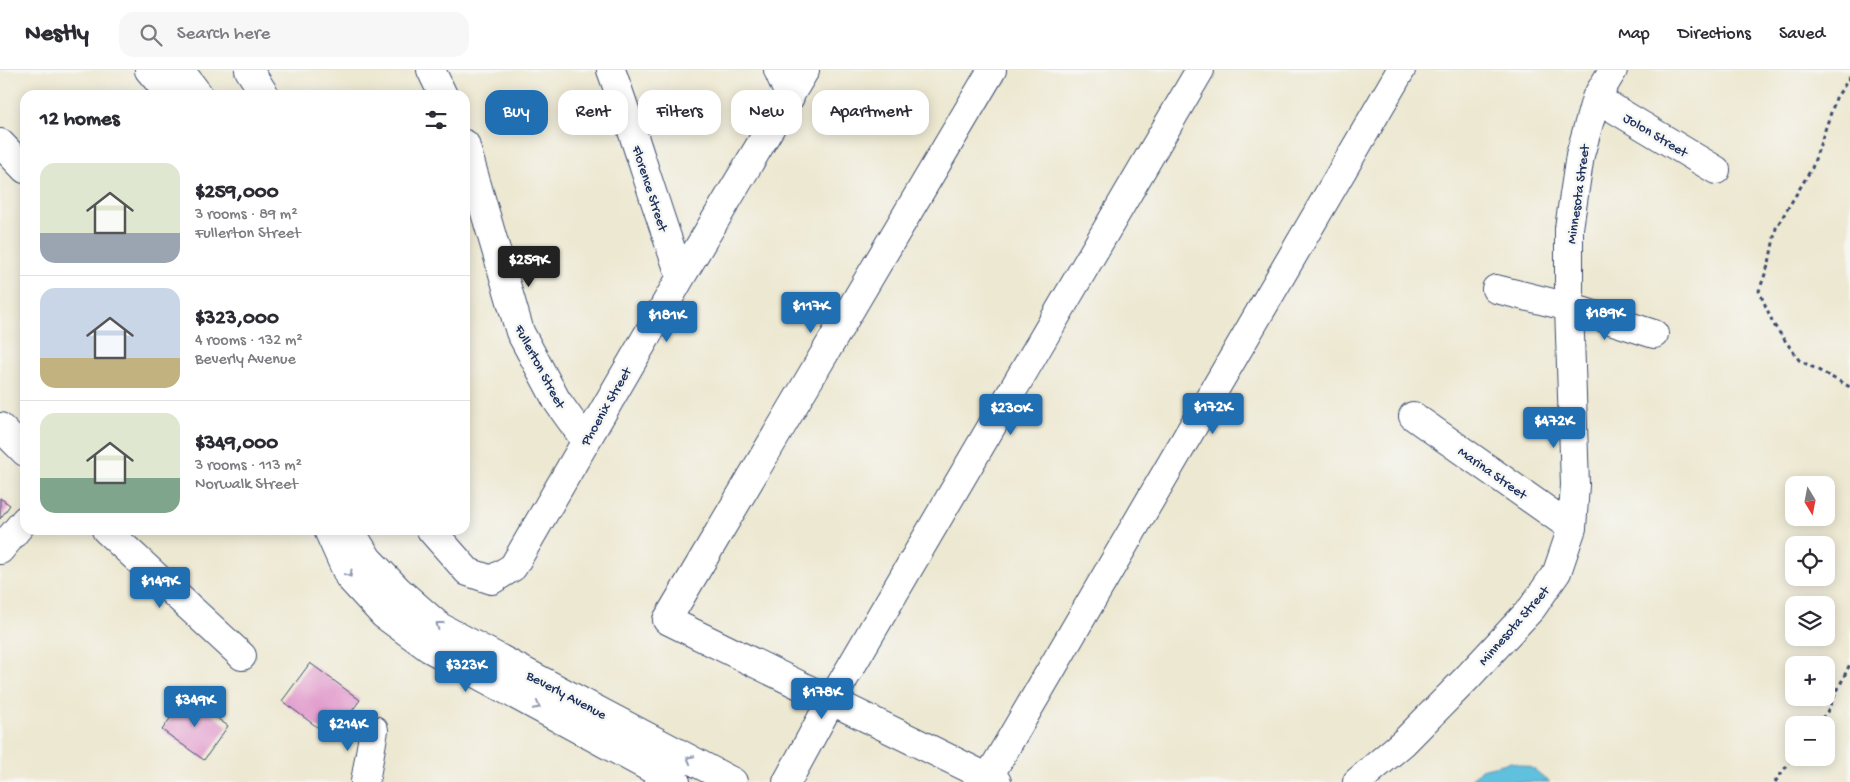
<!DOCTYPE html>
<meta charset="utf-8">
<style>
:root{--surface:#fff;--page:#f7f7f7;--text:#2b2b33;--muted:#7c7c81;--line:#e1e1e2;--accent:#1f6fb2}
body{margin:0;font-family:"Gochi Hand",sans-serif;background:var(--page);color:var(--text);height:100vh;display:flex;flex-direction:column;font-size:19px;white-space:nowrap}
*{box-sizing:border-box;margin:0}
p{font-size:16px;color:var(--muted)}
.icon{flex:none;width:28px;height:28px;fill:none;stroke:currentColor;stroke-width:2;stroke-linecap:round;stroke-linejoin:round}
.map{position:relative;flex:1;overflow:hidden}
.drawer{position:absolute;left:20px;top:20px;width:450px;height:445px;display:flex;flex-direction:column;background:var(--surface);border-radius:15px;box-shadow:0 2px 12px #0003}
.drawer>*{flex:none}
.top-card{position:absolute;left:485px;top:20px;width:475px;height:45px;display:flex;gap:10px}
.needle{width:32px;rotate:170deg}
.controls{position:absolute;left:1785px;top:406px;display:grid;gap:10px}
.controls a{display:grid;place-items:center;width:50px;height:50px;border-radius:10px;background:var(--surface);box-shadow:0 2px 12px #0003;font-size:25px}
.price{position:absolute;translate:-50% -42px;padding:0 11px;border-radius:5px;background:var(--accent);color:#fff;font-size:16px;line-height:32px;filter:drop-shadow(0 1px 2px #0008)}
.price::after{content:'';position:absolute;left:50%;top:30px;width:15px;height:11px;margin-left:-8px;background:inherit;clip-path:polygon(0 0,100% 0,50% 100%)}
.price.on{background:#222;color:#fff}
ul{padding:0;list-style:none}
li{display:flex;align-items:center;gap:15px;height:125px;padding:0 20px}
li+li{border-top:1px solid var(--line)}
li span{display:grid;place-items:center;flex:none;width:140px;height:100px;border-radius:15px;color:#555}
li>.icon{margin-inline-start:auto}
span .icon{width:60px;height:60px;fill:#fffc;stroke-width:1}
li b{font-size:21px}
h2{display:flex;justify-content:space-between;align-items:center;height:60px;padding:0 20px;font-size:21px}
.pill{padding:0 18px;border-radius:15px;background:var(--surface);box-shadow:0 2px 12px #0003;font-size:18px;line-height:45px}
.pill.on{background:var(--accent);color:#fff}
header{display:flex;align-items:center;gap:30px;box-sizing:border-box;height:70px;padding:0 25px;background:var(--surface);border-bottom:1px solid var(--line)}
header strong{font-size:24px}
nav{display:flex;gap:28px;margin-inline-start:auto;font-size:18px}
.search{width:350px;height:45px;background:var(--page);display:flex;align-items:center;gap:12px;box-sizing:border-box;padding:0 18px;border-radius:15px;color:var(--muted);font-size:19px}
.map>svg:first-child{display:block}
</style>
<header>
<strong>Nestly</strong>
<div class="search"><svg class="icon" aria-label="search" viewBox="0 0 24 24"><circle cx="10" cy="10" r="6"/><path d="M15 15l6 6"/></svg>Search here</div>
<nav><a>Map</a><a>Directions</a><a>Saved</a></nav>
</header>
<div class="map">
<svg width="1850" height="712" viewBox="0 0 1850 712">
<rect width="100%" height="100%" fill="#f6f6f2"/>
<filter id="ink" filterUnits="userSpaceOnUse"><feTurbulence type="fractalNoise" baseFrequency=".02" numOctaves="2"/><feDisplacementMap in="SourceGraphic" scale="10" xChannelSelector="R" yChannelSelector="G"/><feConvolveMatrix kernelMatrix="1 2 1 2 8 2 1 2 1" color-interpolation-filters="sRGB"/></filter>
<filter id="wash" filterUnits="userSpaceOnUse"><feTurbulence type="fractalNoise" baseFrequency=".0096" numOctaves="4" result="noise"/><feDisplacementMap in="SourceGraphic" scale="20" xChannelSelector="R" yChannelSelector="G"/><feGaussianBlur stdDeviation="1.12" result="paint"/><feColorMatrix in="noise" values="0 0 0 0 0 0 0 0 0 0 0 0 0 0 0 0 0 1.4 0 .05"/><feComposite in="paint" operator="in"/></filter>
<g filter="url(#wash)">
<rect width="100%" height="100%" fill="#ede8d1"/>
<path fill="#60c1de" stroke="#3e789e" d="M1511,692L1532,698L1550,712H1469L1481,699Z"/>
<g id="blocks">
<path fill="#e198cb" d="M0,428L10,435L0,449Z
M310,593L360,630L332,668L282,631Z
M186,626L228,656L204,690L162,660Z"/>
</g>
</g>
<g filter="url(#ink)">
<use href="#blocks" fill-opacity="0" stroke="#3a4b6f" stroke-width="1"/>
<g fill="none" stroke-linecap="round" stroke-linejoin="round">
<defs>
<path id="minor" d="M149,0L170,25
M180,0L199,25
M249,0L265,25
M431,0L443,25
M611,0C636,68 656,139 681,207
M778,0L790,27
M992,0L667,550L997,712
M1596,28L1716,100
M0,73L25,99
M465,74L520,262L557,331L585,370
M1496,219L1569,237L1654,264
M1413,346L1572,458
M0,357L25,382
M106,460L242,586
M328,460L349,507L384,545L429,578L676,712
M350,460L368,489L398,520L440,557L733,712
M431,460L468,502L492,510L513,497L681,207L805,0
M0,480L25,450
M988,708L1401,0
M365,712L374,660
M787,712L831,631L1200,0
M1357,712L1404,672L1466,609L1532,538L1557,502L1572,458L1575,415L1569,237V158L1580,85L1596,28L1613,0"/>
</defs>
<use href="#minor" stroke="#3a4b6f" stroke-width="30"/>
<path stroke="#3a4b6f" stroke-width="3" stroke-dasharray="4 4" stroke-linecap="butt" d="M1850,7L1836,28L1812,98L1776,158L1769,193L1759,221L1774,255L1799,290L1850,317
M1817,655L1827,642L1850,594
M1775,712L1794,686"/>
<use href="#minor" stroke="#fff" stroke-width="28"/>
</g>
<defs><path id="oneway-chevron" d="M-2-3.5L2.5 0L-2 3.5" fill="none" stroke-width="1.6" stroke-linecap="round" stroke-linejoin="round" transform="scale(1.25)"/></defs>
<g stroke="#8d97ae">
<use href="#oneway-chevron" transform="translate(349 504) rotate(59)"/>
<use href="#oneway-chevron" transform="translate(439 555) rotate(-143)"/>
<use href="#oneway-chevron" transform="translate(537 636) rotate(28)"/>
<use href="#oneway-chevron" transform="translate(690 689) rotate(-152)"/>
</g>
</g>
<g text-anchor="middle" stroke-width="5" stroke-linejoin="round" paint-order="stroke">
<g font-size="14" fill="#1b2f5e" stroke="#f6f6f2">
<text transform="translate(1656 64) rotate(31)" y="5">Jolon Street</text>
<text transform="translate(651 118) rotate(72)" y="5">Florence Street</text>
<text transform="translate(1577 124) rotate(-82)" y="5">Minnesota Street</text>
<text transform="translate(541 296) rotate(62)" y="5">Fullerton Street</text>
<text transform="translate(605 336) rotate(-60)" y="5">Phoenix Street</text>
<text transform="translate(1493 402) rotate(35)" y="5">Marina Street</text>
<text transform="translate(1513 555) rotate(-49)" y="5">Minnesota Street</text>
<text transform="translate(567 624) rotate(28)" y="5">Beverly Avenue</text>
</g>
</g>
</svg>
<div class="controls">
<a><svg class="needle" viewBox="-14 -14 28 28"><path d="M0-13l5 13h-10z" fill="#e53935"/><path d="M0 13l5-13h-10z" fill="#7c7c81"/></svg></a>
<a><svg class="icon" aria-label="locate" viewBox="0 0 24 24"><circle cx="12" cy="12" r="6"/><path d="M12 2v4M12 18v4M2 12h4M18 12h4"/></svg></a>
<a><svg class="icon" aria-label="layers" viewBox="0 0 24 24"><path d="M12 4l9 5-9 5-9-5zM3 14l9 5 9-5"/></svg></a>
<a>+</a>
<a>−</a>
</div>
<b class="price on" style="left:529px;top:218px">$259K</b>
<b class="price" style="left:811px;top:264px">$117K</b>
<b class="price" style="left:1605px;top:271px">$189K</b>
<b class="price" style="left:667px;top:273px">$181K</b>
<b class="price" style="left:1213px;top:365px">$172K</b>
<b class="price" style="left:1011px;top:366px">$230K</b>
<b class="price" style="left:1554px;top:379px">$472K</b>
<b class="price" style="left:160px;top:539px">$149K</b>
<b class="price" style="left:466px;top:623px">$323K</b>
<b class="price" style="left:822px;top:650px">$178K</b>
<b class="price" style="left:195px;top:658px">$349K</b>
<b class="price" style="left:348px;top:682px">$214K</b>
<div class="top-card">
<a class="pill on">Buy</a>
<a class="pill">Rent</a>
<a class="pill">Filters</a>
<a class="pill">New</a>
<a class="pill">Apartment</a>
</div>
<section class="drawer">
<h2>12 homes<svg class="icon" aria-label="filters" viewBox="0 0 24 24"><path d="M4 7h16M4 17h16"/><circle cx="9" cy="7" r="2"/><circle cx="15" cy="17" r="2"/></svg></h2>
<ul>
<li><span style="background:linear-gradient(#dfe7d0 70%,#9aa5b1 0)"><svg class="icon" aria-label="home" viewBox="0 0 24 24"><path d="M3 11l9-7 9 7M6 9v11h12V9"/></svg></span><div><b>$259,000</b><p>3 rooms · 89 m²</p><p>Fullerton Street</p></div></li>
<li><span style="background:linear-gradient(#c9d6e8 70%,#c2b280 0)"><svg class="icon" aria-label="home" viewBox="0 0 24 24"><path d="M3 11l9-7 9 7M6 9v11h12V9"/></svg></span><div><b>$323,000</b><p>4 rooms · 132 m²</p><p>Beverly Avenue</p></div></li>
<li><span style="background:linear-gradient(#dfe7d0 65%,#7fa58c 0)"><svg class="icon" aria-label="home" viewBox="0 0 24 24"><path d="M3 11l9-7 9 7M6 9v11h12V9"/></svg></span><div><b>$349,000</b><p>3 rooms · 113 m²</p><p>Norwalk Street</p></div></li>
</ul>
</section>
</div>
